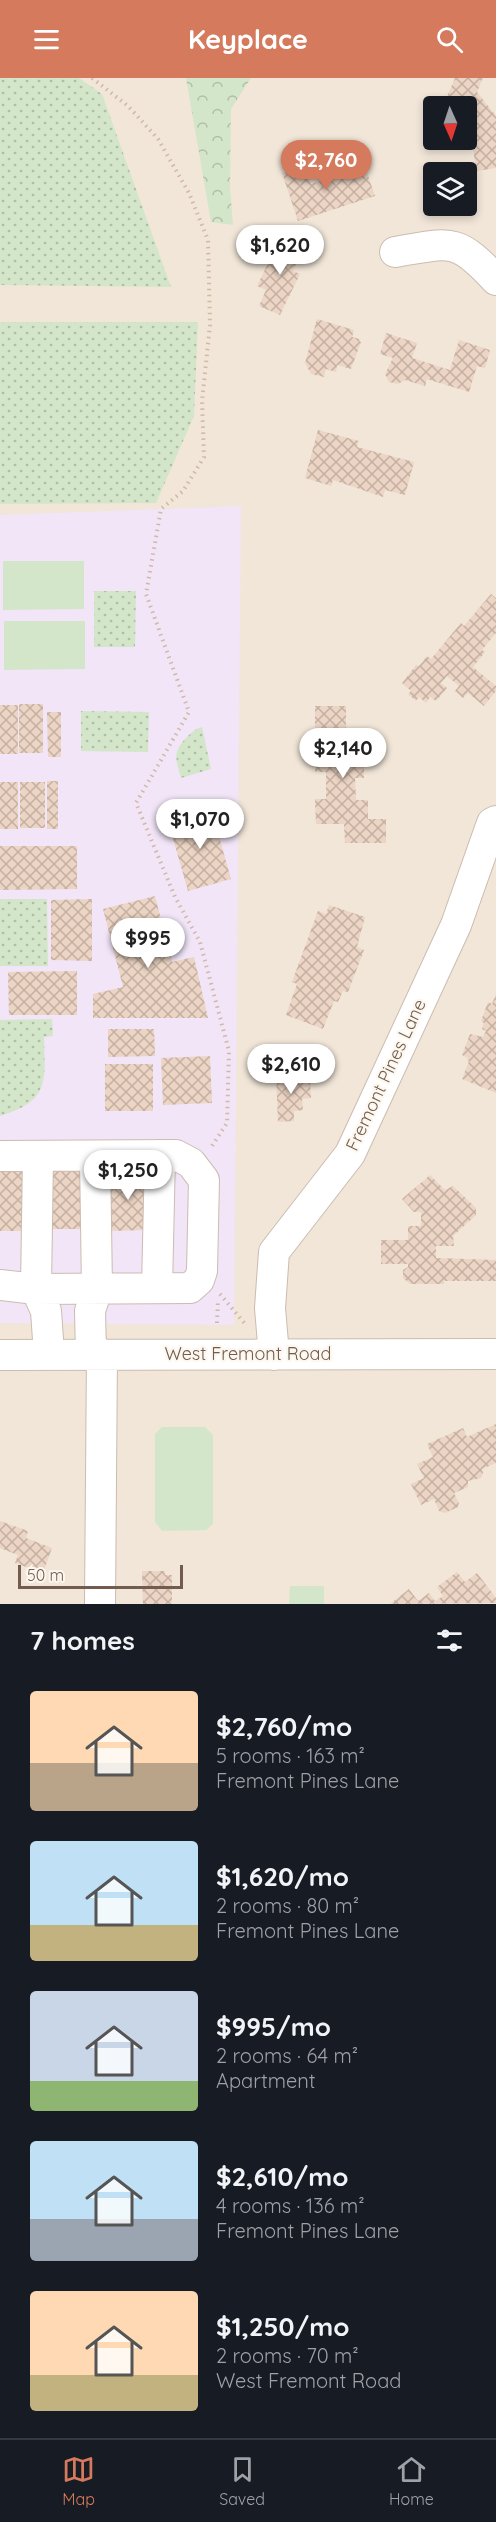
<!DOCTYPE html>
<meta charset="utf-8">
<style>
:root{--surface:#171b24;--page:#242831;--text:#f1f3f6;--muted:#9ea1a6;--line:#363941;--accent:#d57a5d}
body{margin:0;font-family:Quicksand,sans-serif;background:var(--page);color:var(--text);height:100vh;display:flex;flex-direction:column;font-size:22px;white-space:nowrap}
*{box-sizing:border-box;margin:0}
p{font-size:20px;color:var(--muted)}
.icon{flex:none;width:33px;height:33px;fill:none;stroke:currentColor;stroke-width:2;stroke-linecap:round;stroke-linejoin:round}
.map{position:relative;height:1526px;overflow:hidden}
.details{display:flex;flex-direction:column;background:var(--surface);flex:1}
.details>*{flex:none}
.needle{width:39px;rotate:177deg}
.buttons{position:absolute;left:423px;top:18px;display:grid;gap:12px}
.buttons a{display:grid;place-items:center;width:54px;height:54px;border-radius:6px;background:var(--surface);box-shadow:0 3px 9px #0003;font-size:30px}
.scale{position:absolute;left:18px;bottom:15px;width:165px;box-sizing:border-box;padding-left:6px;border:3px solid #725c4f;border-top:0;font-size:16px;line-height:21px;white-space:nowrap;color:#725c4f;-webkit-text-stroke:4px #fdf8ef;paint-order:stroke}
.price{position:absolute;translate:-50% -51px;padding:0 14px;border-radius:21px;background:#fff;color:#222;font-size:20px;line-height:39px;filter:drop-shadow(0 2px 3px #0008)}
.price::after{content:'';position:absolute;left:50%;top:36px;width:18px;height:14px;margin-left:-9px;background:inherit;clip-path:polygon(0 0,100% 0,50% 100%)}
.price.active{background:var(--accent);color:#fff}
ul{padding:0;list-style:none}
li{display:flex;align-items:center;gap:18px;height:150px;padding:0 30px}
li span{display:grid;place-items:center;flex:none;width:168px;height:120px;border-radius:6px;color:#555}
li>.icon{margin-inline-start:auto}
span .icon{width:72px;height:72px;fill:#fffc;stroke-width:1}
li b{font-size:26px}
h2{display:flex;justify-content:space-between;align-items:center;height:72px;padding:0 30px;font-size:26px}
header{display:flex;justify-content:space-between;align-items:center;height:78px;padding:0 30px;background:var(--accent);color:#fff;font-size:27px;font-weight:800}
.menu{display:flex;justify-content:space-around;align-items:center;height:84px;border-top:2px solid var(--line);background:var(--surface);font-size:16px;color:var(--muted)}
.menu a{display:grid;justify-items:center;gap:3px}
.menu .active{color:var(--accent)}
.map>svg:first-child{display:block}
</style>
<header><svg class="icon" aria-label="menu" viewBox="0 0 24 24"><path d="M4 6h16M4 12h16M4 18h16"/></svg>Keyplace<svg class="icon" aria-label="search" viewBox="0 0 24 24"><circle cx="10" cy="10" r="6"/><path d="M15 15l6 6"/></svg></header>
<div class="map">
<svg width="496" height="1526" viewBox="0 0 496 1526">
<defs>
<pattern id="grass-dots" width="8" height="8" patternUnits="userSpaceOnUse" patternTransform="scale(1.5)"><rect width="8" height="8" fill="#d4e6c9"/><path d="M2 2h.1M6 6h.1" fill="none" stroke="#b0bea6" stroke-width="1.8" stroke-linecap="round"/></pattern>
<pattern id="forest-crowns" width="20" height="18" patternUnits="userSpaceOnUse" patternTransform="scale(1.5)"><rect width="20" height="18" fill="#d4e6c9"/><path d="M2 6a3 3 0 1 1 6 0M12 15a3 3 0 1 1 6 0" fill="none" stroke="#b0bea6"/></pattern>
<pattern id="building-cross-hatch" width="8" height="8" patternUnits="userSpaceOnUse" patternTransform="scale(1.5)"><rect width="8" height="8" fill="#ecd5c4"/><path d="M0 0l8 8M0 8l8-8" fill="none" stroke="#c4b0a2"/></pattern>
</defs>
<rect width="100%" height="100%" fill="#faf4e9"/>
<path fill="#f1e6d8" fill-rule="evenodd" d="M0,0H496V1526H0ZM434,28H466V62H434ZM434,94H466V128H434Z"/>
<path fill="#f1e5f7" d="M241,428L234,1247L0,1245V437Z"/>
<path fill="url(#grass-dots)" d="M0,0H79L102,16L171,209L0,207Z
M0,244H198L194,338L156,425L0,426Z
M94,513H136L135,569H94Z
M81,633L149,634L148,674L81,673Z
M202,649L211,691L181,700C176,681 172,675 186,660C192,654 195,651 202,649Z
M0,821H47L48,888H0Z
M52,941L53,958L44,959C45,1004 50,1023 0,1038V942Z"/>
<path fill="url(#forest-crowns)" d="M186,0H251L231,31L230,109L233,147L211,144Z"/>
<path fill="#d4e6c9" d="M3,483H84V531L3,532Z
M4,543H85V591L4,592Z
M162,1349H205L213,1357V1446L206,1452L162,1453L155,1444V1356Z
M290,1508H324V1526H289Z"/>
<path fill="url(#building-cross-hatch)" d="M455,0H483L477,14L496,38V90L476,93L473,70L466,60V28H443Z
M306,87L311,106L365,89L375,118L298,143L282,95Z
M281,158L304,169L293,193L300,196L280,237L259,228L266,212L257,208Z
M317,241L354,252L352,259L360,261L359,263L361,264L351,291L337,287L336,294L326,291L324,299L311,296L305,285Z
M386,255L417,265L412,280L450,292L459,262L490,272L485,290L477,288L469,314L427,301L425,308L405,302L398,306L389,304L385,296L393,280L380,276Z
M318,352L359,363L357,369L414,384L405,417L385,412L383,419L333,402L331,408L305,400Z
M491,516L496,520V555L482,572L485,574L473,589L496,608V613L484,628L468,615L463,620L455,613L459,608L447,598L441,605L447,610L436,623L430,619L426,625L419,619L416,623L408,616L411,613L402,605L416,587L419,588L427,578L431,581L461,545L464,548Z
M19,626H43V675H19Z
M0,627H18V676H0Z
M315,628H346V663H364V700H355L356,722H368V741H386V765H345L344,746H316L315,721H326V694H315Z
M47,634H61V679H48Z
M47,703H58V751H47Z
M0,704H18V751H0Z
M20,704H45V750H20Z
M211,730L231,801L188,813L168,743Z
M0,768H77V811L0,812Z
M155,818L172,884L194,879L208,940H93V916L123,909L103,831Z
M92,821V883L51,882V822Z
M329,827L365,839L357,869L364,872L348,914L343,913L338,924L334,923L323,951L286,937L297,906L292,904L318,833L326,836Z
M77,893V937H9L8,894Z
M496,916V1015L462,1001L469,983L467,982L468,980L462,977L470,956L483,959L486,953L482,951L484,945L481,943L488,924L492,926Z
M108,951H154L155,978L108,979Z
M210,978L212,1025L163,1027L161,980Z
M105,986H153V1033H105Z
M297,994V1001L310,1000L311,1020L302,1021L303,1032L294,1033V1043L278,1044L276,995Z
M47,1092H86V1151H48Z
M146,1093L147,1152L109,1153L108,1094Z
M0,1094H24L25,1153H0Z
M430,1097L445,1112L453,1108L476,1130V1137L453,1158L454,1168H436V1180L496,1182V1203H444V1206H410L403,1200V1192L408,1189V1186H381V1162H408V1148H421V1134H414L402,1121Z
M496,1346V1385L482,1391L483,1395L481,1400L468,1403V1409L454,1415L459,1425L458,1429L445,1435L439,1433L434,1421L421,1427L411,1406L424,1400L417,1386L433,1379L427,1366L463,1350L467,1359Z
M0,1443L28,1453L26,1460L52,1470L43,1495L15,1485L18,1477L0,1470Z
M142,1493H165V1497H172V1526H143Z
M457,1494L465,1504L477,1495L496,1520V1525L390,1526L409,1511L418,1523L429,1515L435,1523L443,1518L437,1509Z"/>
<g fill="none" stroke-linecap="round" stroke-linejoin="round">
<defs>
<path id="minor" d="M395,174C450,165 456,158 496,202
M0,1078L176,1077L191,1085L204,1102L202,1193L199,1202L190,1210L36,1211L0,1207
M38,1078L36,1211L46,1233L49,1276
M157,1210L160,1077
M91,1276L90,1233L97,1211L95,1078
M0,1277L496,1276
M274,1277L270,1230L274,1174L350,1076L456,847L492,745L496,743
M100,1526L102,1276"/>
</defs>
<use href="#minor" stroke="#cbbcb0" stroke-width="32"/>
<path stroke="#d1b8a7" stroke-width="4" stroke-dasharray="1.5 4.5" stroke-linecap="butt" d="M92,0L128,28L158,61L189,115L208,162L210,247L202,323L204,379L183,413L161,431L146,516L189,634L136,725L175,819L200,864L229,973L227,1045L210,1071
M220,1216L246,1247
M217,1245L218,1221"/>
<use href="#minor" stroke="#fff" stroke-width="30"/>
</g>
<g text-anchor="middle" stroke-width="4.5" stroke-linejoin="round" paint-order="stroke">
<g font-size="18" fill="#725c4f" stroke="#fdf8ef">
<text transform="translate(386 997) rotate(-65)" y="6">Fremont Pines Lane</text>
<text x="248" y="1282">West Fremont Road</text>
</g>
</g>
</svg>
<div class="buttons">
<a><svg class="needle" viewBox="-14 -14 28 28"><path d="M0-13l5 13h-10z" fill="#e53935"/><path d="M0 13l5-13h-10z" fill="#9ea1a6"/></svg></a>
<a><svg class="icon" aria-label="layers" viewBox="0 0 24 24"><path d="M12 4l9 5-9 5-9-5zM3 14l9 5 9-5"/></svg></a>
</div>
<div class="scale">50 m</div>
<b class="price active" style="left:326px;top:113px">$2,760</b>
<b class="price" style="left:280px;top:198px">$1,620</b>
<b class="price" style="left:343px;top:701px">$2,140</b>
<b class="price" style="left:200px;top:772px">$1,070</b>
<b class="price" style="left:148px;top:891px">$995</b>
<b class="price" style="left:291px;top:1017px">$2,610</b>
<b class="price" style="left:128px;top:1123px">$1,250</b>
</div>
<section class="details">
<h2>7 homes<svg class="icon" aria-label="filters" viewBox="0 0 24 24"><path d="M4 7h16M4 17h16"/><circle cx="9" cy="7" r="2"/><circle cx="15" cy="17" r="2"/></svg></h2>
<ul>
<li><span style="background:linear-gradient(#ffd9b3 60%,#b9a48a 0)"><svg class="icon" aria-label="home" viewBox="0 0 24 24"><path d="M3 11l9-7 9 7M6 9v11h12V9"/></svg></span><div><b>$2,760/mo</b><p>5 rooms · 163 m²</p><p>Fremont Pines Lane</p></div></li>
<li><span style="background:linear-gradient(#bfe0f5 70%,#c2b280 0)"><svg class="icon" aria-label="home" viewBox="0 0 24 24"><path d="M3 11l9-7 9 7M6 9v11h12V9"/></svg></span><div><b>$1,620/mo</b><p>2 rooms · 80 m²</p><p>Fremont Pines Lane</p></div></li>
<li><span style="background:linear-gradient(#c9d6e8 75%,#8fb573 0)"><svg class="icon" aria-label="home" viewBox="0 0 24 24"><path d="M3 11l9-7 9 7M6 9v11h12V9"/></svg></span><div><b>$995/mo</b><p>2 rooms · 64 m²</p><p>Apartment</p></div></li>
<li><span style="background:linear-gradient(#bfe0f5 65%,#9aa5b1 0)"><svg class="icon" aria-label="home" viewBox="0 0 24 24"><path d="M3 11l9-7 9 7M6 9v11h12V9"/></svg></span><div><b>$2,610/mo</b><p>4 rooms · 136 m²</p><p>Fremont Pines Lane</p></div></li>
<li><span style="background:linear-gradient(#ffd9b3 70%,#c2b280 0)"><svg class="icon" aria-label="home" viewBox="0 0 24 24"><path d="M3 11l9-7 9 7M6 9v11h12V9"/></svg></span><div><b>$1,250/mo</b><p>2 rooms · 70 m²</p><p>West Fremont Road</p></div></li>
</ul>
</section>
<nav class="menu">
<a class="active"><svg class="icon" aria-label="map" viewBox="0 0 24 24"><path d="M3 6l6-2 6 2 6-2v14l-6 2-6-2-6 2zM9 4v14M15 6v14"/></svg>Map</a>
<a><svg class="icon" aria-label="saved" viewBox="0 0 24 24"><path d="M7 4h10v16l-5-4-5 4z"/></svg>Saved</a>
<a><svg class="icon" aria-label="home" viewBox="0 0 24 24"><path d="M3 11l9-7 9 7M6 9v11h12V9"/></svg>Home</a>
</nav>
